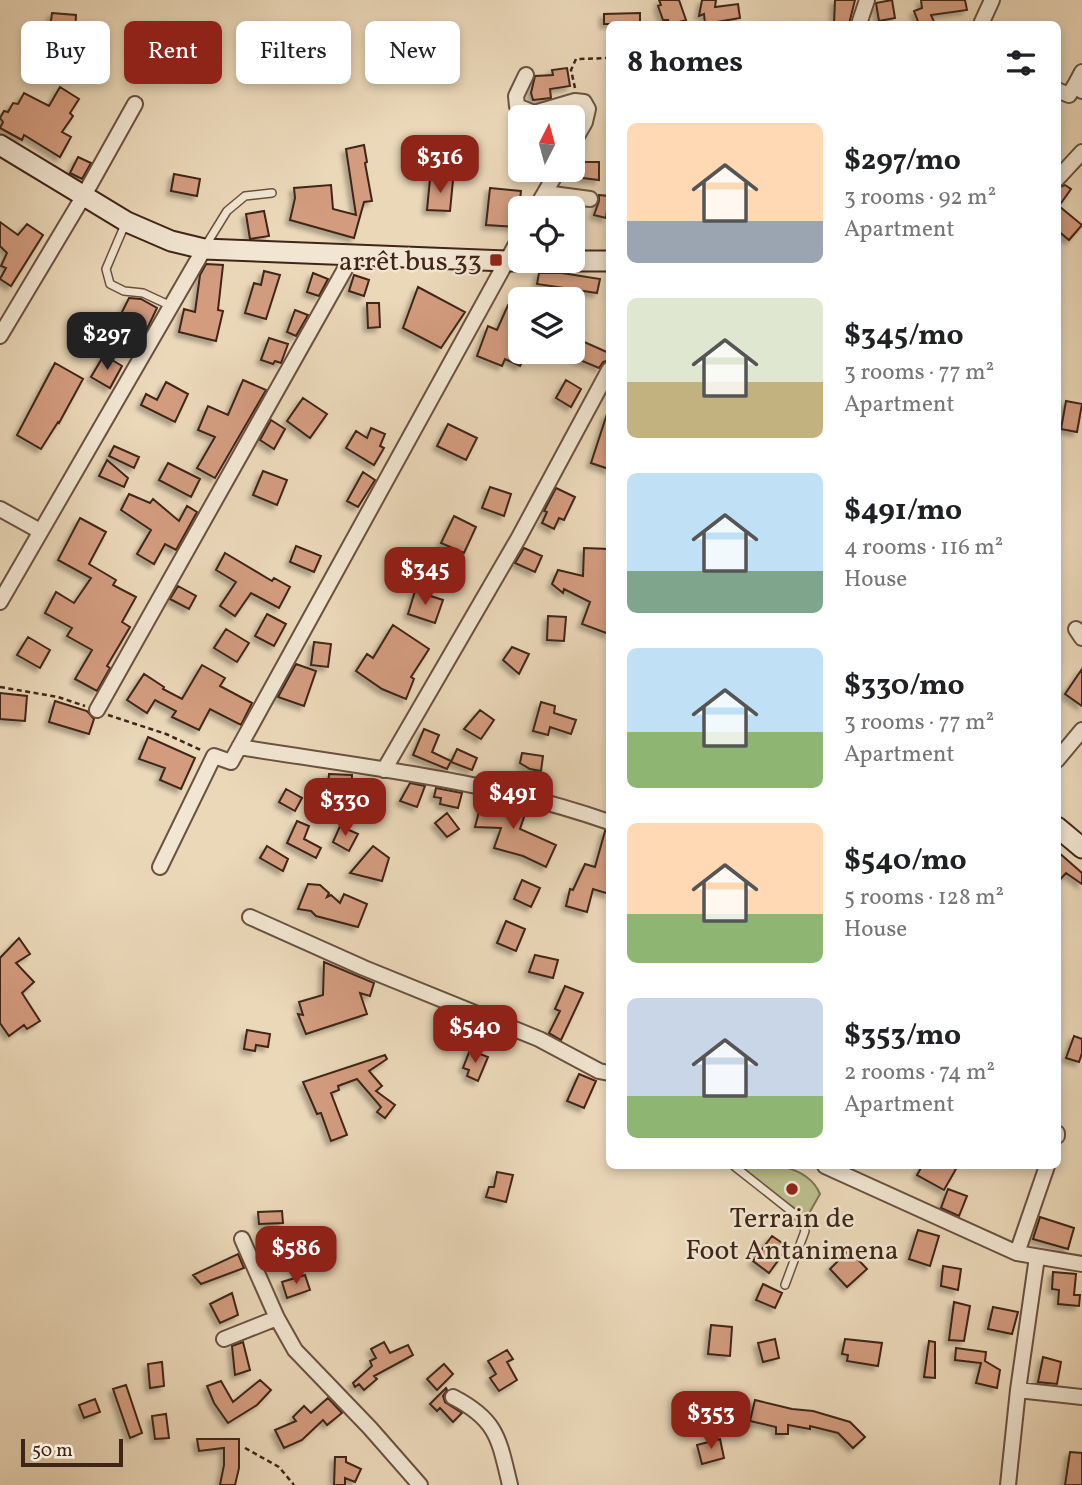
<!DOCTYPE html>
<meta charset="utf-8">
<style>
:root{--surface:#fff;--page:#f6f6f6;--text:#202124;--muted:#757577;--accent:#8f2418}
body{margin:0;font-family:Vollkorn,serif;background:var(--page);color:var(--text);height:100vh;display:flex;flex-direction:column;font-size:26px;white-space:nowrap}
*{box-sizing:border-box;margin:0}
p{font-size:23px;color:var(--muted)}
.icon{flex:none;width:38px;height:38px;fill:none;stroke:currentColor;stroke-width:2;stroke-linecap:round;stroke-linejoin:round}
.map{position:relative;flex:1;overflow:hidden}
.side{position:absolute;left:606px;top:21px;width:455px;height:1148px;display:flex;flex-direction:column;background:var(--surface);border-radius:10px;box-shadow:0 4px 10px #0003}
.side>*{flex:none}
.guide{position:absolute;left:21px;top:21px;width:480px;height:63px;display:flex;gap:14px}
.needle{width:46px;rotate:6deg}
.controls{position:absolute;left:508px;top:105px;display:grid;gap:14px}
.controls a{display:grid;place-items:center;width:77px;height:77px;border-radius:10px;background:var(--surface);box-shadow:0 4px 10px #0003;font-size:35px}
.scale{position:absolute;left:21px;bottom:18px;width:102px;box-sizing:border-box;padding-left:7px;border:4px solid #3f2518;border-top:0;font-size:19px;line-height:24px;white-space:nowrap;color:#3f2518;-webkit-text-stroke:5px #f2e6d2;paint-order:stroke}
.price{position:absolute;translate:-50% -60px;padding:0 16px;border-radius:14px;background:var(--accent);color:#fff;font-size:23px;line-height:46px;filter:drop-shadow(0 2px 4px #0008)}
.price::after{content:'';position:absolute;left:50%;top:42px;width:21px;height:16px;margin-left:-10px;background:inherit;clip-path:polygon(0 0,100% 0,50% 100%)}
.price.active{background:#222;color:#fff}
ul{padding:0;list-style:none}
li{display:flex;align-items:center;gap:21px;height:175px;padding:0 21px}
li span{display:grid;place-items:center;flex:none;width:196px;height:140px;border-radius:10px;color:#555}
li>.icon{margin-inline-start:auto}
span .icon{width:84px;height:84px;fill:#fffc;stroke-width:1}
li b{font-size:30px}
h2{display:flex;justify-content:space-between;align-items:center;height:84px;padding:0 21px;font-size:30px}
.pill{padding:0 24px;border-radius:10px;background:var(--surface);box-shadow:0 4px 10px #0003;font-size:24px;line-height:63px}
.pill.active{background:var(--accent);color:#fff}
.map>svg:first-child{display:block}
</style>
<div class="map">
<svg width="1082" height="1485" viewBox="0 0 1082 1485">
<defs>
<filter id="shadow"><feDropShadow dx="-4" dy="4" stdDeviation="2" flood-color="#0004"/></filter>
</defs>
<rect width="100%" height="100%" fill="#ebd8b9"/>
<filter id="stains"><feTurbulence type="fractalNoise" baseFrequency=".00286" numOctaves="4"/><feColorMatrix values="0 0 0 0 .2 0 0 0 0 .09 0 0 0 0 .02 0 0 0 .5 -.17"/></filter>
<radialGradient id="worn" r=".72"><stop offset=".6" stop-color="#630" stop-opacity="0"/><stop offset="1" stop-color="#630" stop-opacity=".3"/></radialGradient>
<path fill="#bcbe8c" stroke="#7e7252" stroke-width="2" d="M734,1166C763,1162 807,1163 820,1194L807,1217Z"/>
<path fill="#d39c7f" stroke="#3f2518" stroke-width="2" filter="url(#shadow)" d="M659,0H679L686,20L672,24H669L668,20H663L658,6L661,5Z
M702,0H716L715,7L738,4L740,18L705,24L704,14L699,16Z
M835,0H855L849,24H834Z
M892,0L895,18L879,21L876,3Z
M921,0H965L967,10L931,15L935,24H919L914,11L922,8Z
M52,13L76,15L75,31L50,29Z
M640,13V24H604V14Z
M138,40L162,56L154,67L131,49Z
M567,68L570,86L550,89L551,98L533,100L531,93L535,76L553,75L552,70Z
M60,87L79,99L70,113L73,116L62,132L71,137L60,157L24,135L22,140L0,128L3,122L0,118L4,111L8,112L13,103L18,104L24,93L49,106Z
M364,145L367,162L365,163L372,201L364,202L354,238L290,220L295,198L294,188L331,185L333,209L356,215L346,149Z
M78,157L91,163L82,179L70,173Z
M584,162H599V180L583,178Z
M174,174L200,179L197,196L171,191Z
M430,179L453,180L450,211L427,210Z
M1065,185L1071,189L1059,206L1082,225L1069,240L1057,230V188Z
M490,188L521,191L517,227L486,225Z
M599,195L609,196L606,218L594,215L599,201Z
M264,211L269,236L250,239L246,214Z
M0,222L18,235L27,224L43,235L11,286L0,279L6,268L1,266L7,253L0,246Z
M206,264L223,265L218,310L223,311L216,341L179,332L184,309L195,312L200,275Z
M264,271L280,275L266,319L245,313L254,283L261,285Z
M313,273L328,279L319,296L307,292Z
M539,273H562L600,279L597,293L537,284Z
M354,275L369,280L364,296L349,291Z
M418,287L465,312L441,348L403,328Z
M129,298L141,299L157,308L145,333L119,318Z
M367,303H379L380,327L368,328Z
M508,305L520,310V321L510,347L526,355L520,366L505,359L502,366L477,356L488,326L497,330Z
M295,310L308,315L296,336L287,332Z
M269,338L288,344L281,363L275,361L273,364L261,360Z
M582,341L609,353V360L603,362L599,368L575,358Z
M104,355L122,366L110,388L91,377Z
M55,363L83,379L59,423L58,422L41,449L17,435Z
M243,380L266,390L215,478L197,468L215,437L198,430L208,406L228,415Z
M566,380L581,389L571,407L556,398Z
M166,382L188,394L175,422L141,405L146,394L157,400Z
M303,398L327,414L310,438L287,421Z
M1066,401L1082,404L1077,432L1061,429Z
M607,414L609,415V469L591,463Z
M271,420L285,429L274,449L260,440Z
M448,424L477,438L466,460L437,446Z
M371,428L385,434L380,446L384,448L374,465L346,448L356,431L367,438Z
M114,446L139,457L134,468L109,456Z
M107,460L128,478L124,487L99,476Z
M168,463L200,479L191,497L159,480Z
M263,471L287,480L277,505L253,495Z
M363,472L375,480L358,507L347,501Z
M490,487L511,494L504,516L482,508Z
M556,488L575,497L564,520L559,518L554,529L542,523L547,512L544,511Z
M129,494L150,503L153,499L179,521L187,506L197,512L176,550L165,544L154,564L137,554L151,530L121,510Z
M454,516L476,527L464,553L441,543Z
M80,518L106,532L89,564L116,580L113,585L136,597L122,622L130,627L107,666L110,668L97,691L75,679L92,650L67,636L72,628L45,613L56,592L74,603L91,578L58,560Z
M296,546L321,556L314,572L290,562Z
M524,548L542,556L535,572L515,563Z
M584,548L609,549V634L582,624L590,602L564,589L563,593L552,584L558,570L583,576Z
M225,553L272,581L274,578L290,587L279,608L251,593L235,616L220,606L236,582L216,570Z
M178,586L196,596L189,609L170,599Z
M415,591L443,600L435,623L408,614Z
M267,614L286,624L274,646L255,636Z
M548,616L566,617L564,641L547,640Z
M393,625L429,649L411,677L414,679L406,699L382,689L356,671L367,654L373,658Z
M226,629L249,643L237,662L214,648Z
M28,637L50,650L40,668L17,655Z
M314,642L331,644L328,667L311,665Z
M512,647L529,654L519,674L503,660Z
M296,664L316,671L304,706L278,697Z
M202,665L225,678L220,686L252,703L241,725L210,709L199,730L172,717L176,711L155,700L147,713L127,700L144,674L164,687L163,689L182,699Z
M1082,669V706L1065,694Z
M0,693L27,696L25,721L0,719Z
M55,701L87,711L94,719L89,734L49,722Z
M541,702L555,706L554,713L576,720L571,734L550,727L548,735L533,731Z
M480,710L494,720L481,739L464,729Z
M424,729L439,735L432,752L451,761L447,769L413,755Z
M148,737L195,758L181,789L160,780L165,768L139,759Z
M457,749L477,758L472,770L451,762Z
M522,753L543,756L541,771L530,769L520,763Z
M329,774L352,775L351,798L327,796Z
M410,783L425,786L417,807L400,801Z
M436,788L462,793L458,808L440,804L441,798L434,797Z
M286,789L302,798L295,811L279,802Z
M483,797L527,808L520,829L556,845L546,867L523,856L494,848L501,828L475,827Z
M447,813L459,829L447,837L435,823Z
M297,821L309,826L304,839L321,848L316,858L287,843Z
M340,826L358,834L349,851L333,842Z
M605,831H609V894L593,889L587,912L566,906L570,889L573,890L585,864L595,867Z
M267,846L288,859L283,871L260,858Z
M373,846L389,858L382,881L350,873Z
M1057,851L1082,873V884L1066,873L1057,883Z
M522,880L540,888L531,907L514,899Z
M308,884L320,885L329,893L327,897L331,895L340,903L344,894L367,904L358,927L316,916L311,911L298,909Z
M506,921L525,929L516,951L497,943Z
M19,938L30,954L16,963L34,982L22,993L40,1021L27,1029L24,1025L9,1036L0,1023V958Z
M535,955L558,960L553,978L529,972Z
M324,962L374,983L370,996L360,993L367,1014L306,1034L298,1014L303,1015L299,1002L323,995Z
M565,986L583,993L561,1040L549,1033L560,1011L555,1009Z
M247,1030L270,1034L268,1047L256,1045L255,1051L244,1049Z
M1074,1036L1082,1039V1053L1079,1062L1066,1058Z
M470,1050L488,1057L478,1081L467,1076L469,1070L463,1068Z
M385,1055L387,1059L369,1071L382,1086L376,1091L395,1105L385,1118L377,1112L381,1107L357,1079L338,1086L339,1090L331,1093L347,1135L331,1141L321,1113L317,1114L303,1082Z
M579,1074L596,1081L584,1108L567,1101Z
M922,1166H950L956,1169L944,1190L917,1175Z
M497,1172L513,1175L506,1202L486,1197L489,1187H494Z
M948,1189L967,1196L959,1216L941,1208Z
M282,1211L283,1223L259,1224L258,1212Z
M1040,1217L1074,1228L1068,1249L1033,1239Z
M918,1230L939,1236L930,1266L909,1259Z
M772,1236L788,1247L769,1273L753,1261Z
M849,1250L867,1269L847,1287L830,1269Z
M238,1254L244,1268L201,1284L193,1275Z
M943,1266L961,1269L958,1290L941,1286Z
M1053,1272L1076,1274L1074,1295H1080L1079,1306L1058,1304L1059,1290L1052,1289Z
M305,1275L310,1290L287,1298L282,1282Z
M763,1284L782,1293L775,1308L756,1300Z
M232,1293L238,1315L220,1323L210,1304Z
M954,1302L970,1306L964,1341L949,1340Z
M993,1307L1018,1312L1012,1334L988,1329Z
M711,1325L732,1327L730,1356L708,1354Z
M775,1339L779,1358L763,1362L758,1343Z
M845,1339L882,1343L878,1366L847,1361L848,1355L842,1354Z
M929,1341L935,1342V1378L924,1377Z
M243,1342L250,1370L235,1375L232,1346Z
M384,1342L390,1353L408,1345L413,1355L374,1376L377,1379L364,1390L359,1384L355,1387L353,1383L372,1366L370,1361L376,1358L371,1349Z
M956,1348L986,1352L985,1361L1000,1370L997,1388L976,1383L981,1363L955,1360Z
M507,1350L513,1359L507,1362L517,1380L499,1391L490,1378L496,1374L488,1361Z
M1043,1357L1061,1362L1057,1384L1038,1382Z
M162,1362L164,1386L150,1388L148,1364Z
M444,1364L453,1374L437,1390L427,1379Z
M260,1380L271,1390L257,1405L228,1423L214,1403L207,1386L221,1381L233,1402Z
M126,1385L142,1433L130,1438L113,1389Z
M446,1388L447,1390L443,1396L445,1402L462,1413L453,1422L440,1408L437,1411L430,1404Z
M328,1398L342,1413L327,1425L323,1420L302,1440L284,1448L275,1430L296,1421L293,1417L304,1406L311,1413Z
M95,1399L100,1412L84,1418L79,1405Z
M755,1400L792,1409L813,1411L850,1422L865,1437L853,1448L838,1433L810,1426V1429L788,1425V1434H776V1427L750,1421Z
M166,1414L169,1438L155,1439L152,1416Z
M197,1439H239V1468L235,1485H220L224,1465V1448L199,1451Z
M720,1439L724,1458L702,1464L697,1445Z
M1070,1452L1082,1453V1485H1065Z
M335,1457H346V1462L361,1469L355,1482L345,1478V1485H334Z"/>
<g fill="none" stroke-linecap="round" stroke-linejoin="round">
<defs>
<path id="lane" d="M126,222L106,269L110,284L124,291L143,293L171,306
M206,245L227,211L245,196L272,193
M734,1166L801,1219L805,1231L785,1285"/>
<path id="street" d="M859,24L867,0
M981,24L992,0
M526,75L516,96L517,106L534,113L575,101L584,102L588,109L585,122L572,145
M1075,85L1082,72
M1057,90L1069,95L1075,85L1082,91
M1057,179L1082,152
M545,193L590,199
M536,208L558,170
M0,336L83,197L135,104
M0,509L40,531
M0,602L204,249
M1076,629L1082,638
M97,710L354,253
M239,747C363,767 490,780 609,822
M1057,760L1082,730
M384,770L518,539L609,370
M160,867L214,756L231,762L520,237
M250,917L364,968L539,1039L599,1071L609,1073
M1057,1133V1136
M825,1166L1017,1253L1082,1264
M242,1239L277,1318L295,1350L370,1428L420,1485
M1017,1253L1047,1166
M224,1339L277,1318
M1018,1390L1082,1397
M453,1397C498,1420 499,1440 510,1485
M1008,1485L1018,1390L1037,1257"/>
<path id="secondary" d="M0,145L127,222L171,241L204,249L506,261H609
M1057,827L1082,848"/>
</defs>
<use href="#lane" stroke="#6a5240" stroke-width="10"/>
<use href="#street" stroke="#6a5240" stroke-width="18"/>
<use href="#secondary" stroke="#3f2518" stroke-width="23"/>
<path stroke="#3f2518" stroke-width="2.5" stroke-dasharray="5 3.5" stroke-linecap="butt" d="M575,88L571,70L576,59L609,58
M0,687L58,697L85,706
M108,715L166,734L203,751
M245,1448L279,1467L294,1485"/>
<use href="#lane" stroke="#f2e6d2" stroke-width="7"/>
<use href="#street" stroke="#f2e6d2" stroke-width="14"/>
<use href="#secondary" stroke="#f2e6d2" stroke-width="19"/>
</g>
<g fill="#8f2418" stroke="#f2e6d2" stroke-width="2.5">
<rect x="489" y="253" width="14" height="14" rx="3.5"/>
<circle cx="792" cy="1189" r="7"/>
</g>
<g text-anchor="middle" stroke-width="5" stroke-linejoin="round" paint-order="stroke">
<g font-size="28" fill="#3f2518" stroke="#f2e6d2" text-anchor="end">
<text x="482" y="270">arrêt bus 33</text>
<text x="792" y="1227" text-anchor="middle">Terrain de<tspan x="792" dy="32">Foot Antanimena</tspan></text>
</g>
</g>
<rect width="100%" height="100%" filter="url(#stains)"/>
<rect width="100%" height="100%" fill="url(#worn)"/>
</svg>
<div class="controls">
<a><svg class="needle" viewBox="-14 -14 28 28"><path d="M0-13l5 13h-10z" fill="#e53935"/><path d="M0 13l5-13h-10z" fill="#757577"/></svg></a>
<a><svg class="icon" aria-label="locate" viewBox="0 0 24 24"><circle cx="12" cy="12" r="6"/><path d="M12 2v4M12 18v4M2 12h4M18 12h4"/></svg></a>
<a><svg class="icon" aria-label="layers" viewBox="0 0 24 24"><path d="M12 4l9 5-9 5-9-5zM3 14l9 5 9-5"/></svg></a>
</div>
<div class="scale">50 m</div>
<b class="price" style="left:440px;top:195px">$316</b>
<b class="price active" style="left:107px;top:372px">$297</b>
<b class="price" style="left:425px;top:607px">$345</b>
<b class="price" style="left:513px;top:831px">$491</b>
<b class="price" style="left:345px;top:838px">$330</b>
<b class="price" style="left:475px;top:1065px">$540</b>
<b class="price" style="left:296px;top:1286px">$586</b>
<b class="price" style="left:711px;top:1451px">$353</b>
<div class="guide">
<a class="pill">Buy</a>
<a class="pill active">Rent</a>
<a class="pill">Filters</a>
<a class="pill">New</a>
</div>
<section class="side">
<h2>8 homes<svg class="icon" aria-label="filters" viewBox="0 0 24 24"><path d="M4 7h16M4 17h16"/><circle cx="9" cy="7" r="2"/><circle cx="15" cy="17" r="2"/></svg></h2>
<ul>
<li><span style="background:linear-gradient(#ffd9b3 70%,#9aa5b1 0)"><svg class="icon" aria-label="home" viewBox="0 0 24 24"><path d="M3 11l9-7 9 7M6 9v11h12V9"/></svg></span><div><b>$297/mo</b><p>3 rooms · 92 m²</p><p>Apartment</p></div></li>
<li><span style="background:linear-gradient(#dfe7d0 60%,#c2b280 0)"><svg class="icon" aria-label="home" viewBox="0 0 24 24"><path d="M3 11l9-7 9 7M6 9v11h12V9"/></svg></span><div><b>$345/mo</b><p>3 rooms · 77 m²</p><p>Apartment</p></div></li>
<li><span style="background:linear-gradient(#bfe0f5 70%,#7fa58c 0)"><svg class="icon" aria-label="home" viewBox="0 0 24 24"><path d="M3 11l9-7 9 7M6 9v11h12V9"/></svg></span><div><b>$491/mo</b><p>4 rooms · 116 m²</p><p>House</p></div></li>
<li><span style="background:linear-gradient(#bfe0f5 60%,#8fb573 0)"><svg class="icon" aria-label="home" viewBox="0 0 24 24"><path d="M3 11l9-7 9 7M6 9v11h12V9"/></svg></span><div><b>$330/mo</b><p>3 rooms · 77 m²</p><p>Apartment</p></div></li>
<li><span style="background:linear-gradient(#ffd9b3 65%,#8fb573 0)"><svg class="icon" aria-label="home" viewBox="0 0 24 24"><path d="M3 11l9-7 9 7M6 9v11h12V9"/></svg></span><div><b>$540/mo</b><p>5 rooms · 128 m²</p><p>House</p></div></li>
<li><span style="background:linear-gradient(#c9d6e8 70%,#8fb573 0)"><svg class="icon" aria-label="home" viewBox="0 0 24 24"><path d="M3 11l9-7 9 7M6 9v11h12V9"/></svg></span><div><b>$353/mo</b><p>2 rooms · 74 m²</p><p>Apartment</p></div></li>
</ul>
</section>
</div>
